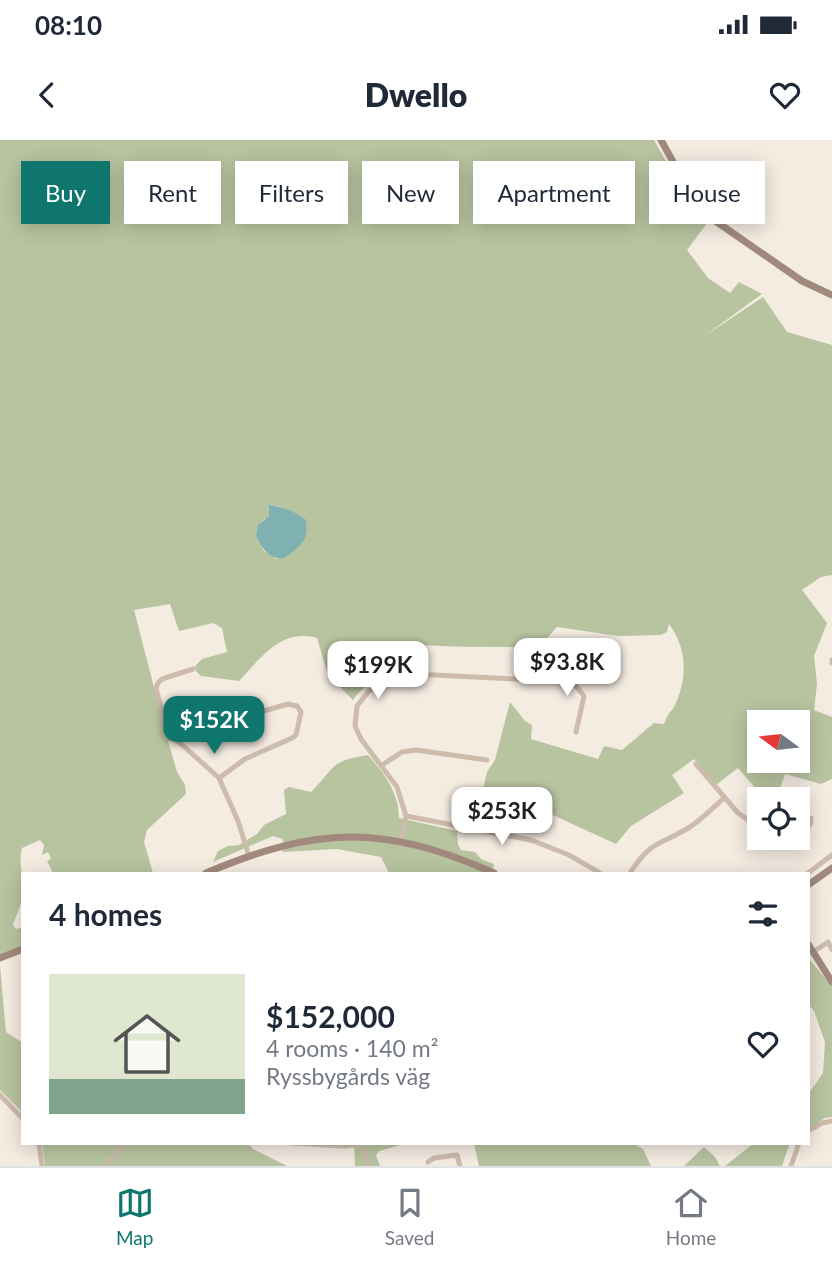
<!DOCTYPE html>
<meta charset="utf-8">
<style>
:root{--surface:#fff;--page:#f2f2f3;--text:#1f2937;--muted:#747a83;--line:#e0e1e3;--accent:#0f766e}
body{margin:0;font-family:Lato,sans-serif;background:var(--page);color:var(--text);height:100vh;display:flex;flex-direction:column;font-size:26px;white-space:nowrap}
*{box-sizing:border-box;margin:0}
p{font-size:23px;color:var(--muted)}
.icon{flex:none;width:38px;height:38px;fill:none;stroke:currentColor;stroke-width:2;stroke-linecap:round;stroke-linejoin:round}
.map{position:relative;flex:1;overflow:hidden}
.panel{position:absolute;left:21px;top:732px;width:789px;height:273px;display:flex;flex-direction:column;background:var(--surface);border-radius:0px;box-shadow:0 4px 18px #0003}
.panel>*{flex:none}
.hud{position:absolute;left:21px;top:21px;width:791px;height:63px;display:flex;gap:14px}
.needle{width:46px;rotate:285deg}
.tools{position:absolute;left:747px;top:570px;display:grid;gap:14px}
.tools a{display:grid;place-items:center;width:63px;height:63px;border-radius:0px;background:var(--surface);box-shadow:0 4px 18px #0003;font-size:35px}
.price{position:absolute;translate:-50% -60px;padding:0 16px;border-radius:14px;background:#fff;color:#222;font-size:23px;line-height:46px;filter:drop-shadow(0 2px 4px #0008)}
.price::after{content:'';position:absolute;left:50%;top:42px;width:21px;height:16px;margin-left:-10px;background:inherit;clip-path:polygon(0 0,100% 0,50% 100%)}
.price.current{background:var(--accent);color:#fff}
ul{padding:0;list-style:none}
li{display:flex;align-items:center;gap:21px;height:175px;padding:0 28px}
li span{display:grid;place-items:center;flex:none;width:196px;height:140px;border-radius:0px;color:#555}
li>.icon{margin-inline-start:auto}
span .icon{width:84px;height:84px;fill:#fffc;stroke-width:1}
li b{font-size:30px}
h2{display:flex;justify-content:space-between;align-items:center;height:84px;padding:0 28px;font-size:30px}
.tag{padding:0 24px;border-radius:0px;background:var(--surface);box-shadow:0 4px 18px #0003;font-size:24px;line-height:63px}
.tag.current{background:var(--accent);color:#fff}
.status{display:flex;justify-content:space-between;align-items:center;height:49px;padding:0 35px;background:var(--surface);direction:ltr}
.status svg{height:19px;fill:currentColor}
header{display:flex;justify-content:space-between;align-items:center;height:91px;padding:0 28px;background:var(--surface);font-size:32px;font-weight:800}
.dock{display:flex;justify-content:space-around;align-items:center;height:98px;border-top:2px solid var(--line);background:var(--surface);font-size:19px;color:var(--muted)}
.dock a{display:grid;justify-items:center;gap:4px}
.dock .current{color:var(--accent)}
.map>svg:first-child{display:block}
</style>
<div class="status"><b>08:10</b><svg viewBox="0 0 49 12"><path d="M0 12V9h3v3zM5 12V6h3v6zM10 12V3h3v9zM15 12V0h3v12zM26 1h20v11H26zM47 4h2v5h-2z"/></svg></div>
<header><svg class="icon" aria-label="back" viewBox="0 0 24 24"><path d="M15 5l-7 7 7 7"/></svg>Dwello<svg class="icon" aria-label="heart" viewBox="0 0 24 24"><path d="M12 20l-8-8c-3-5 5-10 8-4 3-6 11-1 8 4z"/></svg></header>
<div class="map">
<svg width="832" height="1026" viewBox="0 0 832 1026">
<rect width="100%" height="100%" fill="#f4ebe1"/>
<path fill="#b8c4a0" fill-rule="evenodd" d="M0,0H654L688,60L708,82L687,110L708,138L730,153L739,142L762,154L703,197L763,157L787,192L832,205V435L821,437L802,450L827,483L814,516L817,544L814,570L832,577V639L821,644L785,634L776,660H766L738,628L716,645L694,619L672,635L684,653L631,686L616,704L531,665L505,669L499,654L482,653L487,632L495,620L510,562L525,581L532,585L531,599L598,619L604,606L622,610L654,583L664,584C668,572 671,573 675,565C688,538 687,508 669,484L667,492L661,495L618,496L557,487L548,497L543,509C532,510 520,507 509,507C480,507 452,507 423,505V532C398,533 368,537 353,560L328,535L317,498C281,488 261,518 239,541L201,536L196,531L195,526L202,519L227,512L222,488L213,483L179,491L170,464L134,470L164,586L218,583L222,590V599L215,602L199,598L168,601L177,632L185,645L186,654L147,690L144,702L153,733H53L47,721L51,719L48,712L42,715L44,705L40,700L22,708C17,727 27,743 23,758C20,767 16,776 13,785L16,789L23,787V806L0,815ZM270,364L280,367L307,386L277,419L264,411L256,396L262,381L269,376ZM760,583H798V621H760Z
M368,615C384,634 399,652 399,678L457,691L458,705L461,710L475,712L481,719L494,724L492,733H389L381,717L337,709L282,712L285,706L282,699L273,696L213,722L218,711L228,706L239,705L257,694L264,685L286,674L284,650L289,647L311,652C336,627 329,621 368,615Z
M809,819L832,846V977L825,978L809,988V953L823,933L825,902L814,871L809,865Z
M0,825L6,892L23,903V973L0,950Z
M42,1003H248L253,1009L287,1026H39L45,1025Z
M354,1003H408L379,1011L376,1015L380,1026H355Z
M474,1003H633L643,1009L651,1026H479Z
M754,1003H790L782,1026H725Z
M704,1007L715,1017L720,1026H684Z"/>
<path fill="#7fb0b2" d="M269,364L292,371L305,379C311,399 300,407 284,418C269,420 262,408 256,396L258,385L269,376Z"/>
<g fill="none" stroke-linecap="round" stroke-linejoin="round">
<path stroke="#cdbbac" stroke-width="5" d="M832,520V523
M193,529L162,539L158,543L156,548L164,579L170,592L179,602L219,638L238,681L249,716
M696,624L738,673L760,688
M382,625L402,612L416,610L487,620
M219,638L245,619L292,598L296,595L301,572L297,566L288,564L250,575
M406,676L531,700L569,715L600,733
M798,697L810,685L811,678
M770,698L788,704L796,698
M401,701L406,676L397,647L361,599L355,586L357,566L369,551L386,542L414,534L555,541L576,546L584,556L576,592
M630,733C652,699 659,706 690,687C702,679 713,668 724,658
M808,733L832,715
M813,812L828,802L832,810
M0,955L23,979
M808,991L822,983L832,981
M39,1003L42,1026
M290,1003L344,1006L363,1004
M363,1003L368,1026
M428,1022L434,1018L457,1015L460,1026
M105,1026L121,1007V1003
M791,1026L799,1003"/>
<path stroke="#a18a7d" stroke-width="7" d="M661,0L692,56L714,80L802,141L832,155
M206,733C317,686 383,684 494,733
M808,745L832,728
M808,804L832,842
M0,818L23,809"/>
</g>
</svg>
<div class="tools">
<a><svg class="needle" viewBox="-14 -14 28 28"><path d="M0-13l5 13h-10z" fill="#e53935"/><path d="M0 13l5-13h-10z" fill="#747a83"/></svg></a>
<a><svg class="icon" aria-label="locate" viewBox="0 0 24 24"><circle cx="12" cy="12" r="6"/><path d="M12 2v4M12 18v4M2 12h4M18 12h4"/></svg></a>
</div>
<b class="price" style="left:567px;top:558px">$93.8K</b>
<b class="price" style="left:378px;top:561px">$199K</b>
<b class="price current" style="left:214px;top:616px">$152K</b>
<b class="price" style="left:502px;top:707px">$253K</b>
<div class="hud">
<a class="tag current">Buy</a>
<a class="tag">Rent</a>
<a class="tag">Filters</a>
<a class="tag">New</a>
<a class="tag">Apartment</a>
<a class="tag">House</a>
</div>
<section class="panel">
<h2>4 homes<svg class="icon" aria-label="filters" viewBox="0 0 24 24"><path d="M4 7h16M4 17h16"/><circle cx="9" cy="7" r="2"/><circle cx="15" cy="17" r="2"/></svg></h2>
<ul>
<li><span style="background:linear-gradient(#dfe7d0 75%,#7fa58c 0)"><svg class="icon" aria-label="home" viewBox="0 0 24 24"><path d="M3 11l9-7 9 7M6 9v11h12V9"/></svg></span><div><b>$152,000</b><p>4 rooms · 140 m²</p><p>Ryssbygårds väg</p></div><svg class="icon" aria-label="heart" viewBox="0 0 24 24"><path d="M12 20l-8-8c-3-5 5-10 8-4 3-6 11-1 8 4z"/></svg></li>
</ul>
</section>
</div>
<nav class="dock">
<a class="current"><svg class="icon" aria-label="map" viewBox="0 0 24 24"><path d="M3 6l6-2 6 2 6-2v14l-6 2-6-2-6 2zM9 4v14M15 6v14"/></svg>Map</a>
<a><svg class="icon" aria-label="saved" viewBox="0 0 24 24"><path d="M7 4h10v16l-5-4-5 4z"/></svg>Saved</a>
<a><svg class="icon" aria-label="home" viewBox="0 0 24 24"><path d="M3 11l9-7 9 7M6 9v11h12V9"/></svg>Home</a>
</nav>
